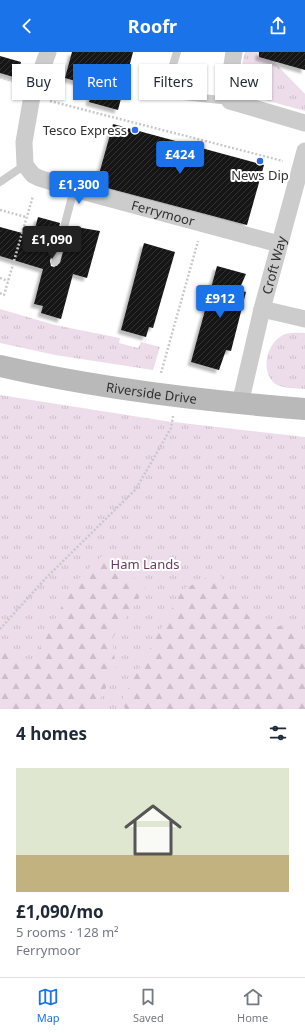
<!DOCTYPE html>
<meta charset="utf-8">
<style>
:root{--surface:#fff;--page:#f2f2f3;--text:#1f2937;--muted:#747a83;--line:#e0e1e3;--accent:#1a73e8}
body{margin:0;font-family:"Noto Sans",sans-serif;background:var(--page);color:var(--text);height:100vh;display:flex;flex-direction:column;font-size:15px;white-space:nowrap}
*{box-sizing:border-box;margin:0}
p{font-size:13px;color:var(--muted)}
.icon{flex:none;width:22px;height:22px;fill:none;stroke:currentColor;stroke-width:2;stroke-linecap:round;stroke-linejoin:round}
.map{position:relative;height:657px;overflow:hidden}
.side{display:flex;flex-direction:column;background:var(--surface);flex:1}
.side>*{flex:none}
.top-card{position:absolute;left:12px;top:12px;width:281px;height:36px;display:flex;gap:8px}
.price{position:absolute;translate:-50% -34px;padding:0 9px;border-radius:4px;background:var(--accent);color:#fff;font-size:13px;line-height:26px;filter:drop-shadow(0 1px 2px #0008)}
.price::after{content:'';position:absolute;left:50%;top:24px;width:12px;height:9px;margin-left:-6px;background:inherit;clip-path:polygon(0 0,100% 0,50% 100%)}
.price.active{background:#222;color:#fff}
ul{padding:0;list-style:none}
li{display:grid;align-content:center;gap:8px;height:212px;padding:0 16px}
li+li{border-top:1px solid var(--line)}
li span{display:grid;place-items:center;height:124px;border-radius:0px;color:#555}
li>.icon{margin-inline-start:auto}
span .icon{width:72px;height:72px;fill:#fffc;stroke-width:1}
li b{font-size:17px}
h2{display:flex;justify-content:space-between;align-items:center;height:48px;padding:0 16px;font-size:17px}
.chip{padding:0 14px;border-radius:0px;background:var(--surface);box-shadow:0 1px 3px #0004;font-size:14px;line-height:36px}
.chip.active{background:var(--accent);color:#fff}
header{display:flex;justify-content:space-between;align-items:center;height:52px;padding:0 16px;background:var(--accent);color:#fff;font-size:18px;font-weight:700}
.tab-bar{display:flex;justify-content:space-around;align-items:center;height:56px;border-top:1px solid var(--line);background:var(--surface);font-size:11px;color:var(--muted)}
.tab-bar a{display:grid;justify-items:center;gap:2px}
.tab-bar .active{color:var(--accent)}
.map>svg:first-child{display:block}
</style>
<header><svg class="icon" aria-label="back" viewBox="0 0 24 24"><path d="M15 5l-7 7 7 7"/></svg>Roofr<svg class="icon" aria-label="share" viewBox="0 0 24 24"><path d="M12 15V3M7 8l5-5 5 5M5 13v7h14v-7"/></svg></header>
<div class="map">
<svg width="305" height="657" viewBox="0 0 305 657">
<defs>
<pattern id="grass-tufts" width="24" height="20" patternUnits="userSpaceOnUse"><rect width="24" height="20" fill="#edddea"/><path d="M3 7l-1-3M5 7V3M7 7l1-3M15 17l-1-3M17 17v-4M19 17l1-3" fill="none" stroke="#ccbec9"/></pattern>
<pattern id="forest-firs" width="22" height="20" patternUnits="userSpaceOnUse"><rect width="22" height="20" fill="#edddea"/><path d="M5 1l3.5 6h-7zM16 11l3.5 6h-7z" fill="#ccbec9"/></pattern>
<pattern id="building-hatch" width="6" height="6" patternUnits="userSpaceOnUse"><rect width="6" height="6" fill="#161616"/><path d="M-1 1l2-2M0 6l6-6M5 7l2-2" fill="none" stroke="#303030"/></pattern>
<filter id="shadow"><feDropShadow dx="-3.5" dy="3.5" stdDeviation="1" flood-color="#0004"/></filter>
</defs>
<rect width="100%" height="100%" fill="#fff"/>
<path fill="url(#grass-tufts)" d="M245,0H277L275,11L305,42V59L250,44L243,36L240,21Z
M0,257L55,273L120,286L119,291L138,296L141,290L160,295L153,318L55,303L0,291Z
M305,281V337C296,336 281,337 274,331C260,318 267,291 283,283C289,280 299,281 305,281Z
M0,343L165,369L305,385V657H0Z"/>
<path fill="url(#forest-firs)" d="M103,503L146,535L112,587L116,616L95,657H0V597L32,611L74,531Z
M218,520L254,572L290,575L305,595V657H125L122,648L182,538Z"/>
<path fill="url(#building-hatch)" filter="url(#shadow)" d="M72,0H133L118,58L89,50L93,34L65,26Z
M259,0H305V18L259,5Z
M0,4L21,10L17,26L0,21Z
M113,72L264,113L247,173L96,133Z
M38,165L60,171L50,209L51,214L54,215L60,211L70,174L100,179L87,226L73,222L61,267L41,261L43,254L34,252L43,217L0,204V175L33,184Z
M144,191L175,200L153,276L149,275L146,285L121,278Z
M217,214L246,222L239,238L246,240L231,299L226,298L219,318L191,310Z"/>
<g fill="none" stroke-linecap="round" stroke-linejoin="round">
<path stroke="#c9c9c9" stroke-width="2.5" stroke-dasharray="2 2" stroke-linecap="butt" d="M0,25L19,31
M50,49L283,109
M0,158L26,165
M0,226L8,229
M0,241L4,243L33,144
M161,321L198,189
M0,577L45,527L136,437L171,376L173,364"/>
<path stroke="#ccc" stroke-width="8" d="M177,0L164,42L230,49
M0,130L25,113
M55,210L74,137"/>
<g stroke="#ccc" stroke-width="17">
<path id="s1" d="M48,0L32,44L24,90L25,113L33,123L39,126L74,137L279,192"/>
<path d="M234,0L230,26V49L305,71"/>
<path d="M262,257L305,267"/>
<path id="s2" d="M240,352L262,257L305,99"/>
</g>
<path stroke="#b9b9b9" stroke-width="22" id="s3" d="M0,314C100,337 202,349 305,357"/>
</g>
<g fill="#2b6ced" stroke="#fff" stroke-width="1.5">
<circle cx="135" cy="78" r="4"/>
<circle cx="260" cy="109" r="4"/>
</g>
<g text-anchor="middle" stroke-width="4" stroke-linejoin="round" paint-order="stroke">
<g font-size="13" fill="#2f2f2f" stroke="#fff" text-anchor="end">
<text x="127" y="83">Tesco Express</text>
<text x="260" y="128" text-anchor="middle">News Dip</text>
</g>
<g font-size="13" fill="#2f2f2f" stroke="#fff">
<text dy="5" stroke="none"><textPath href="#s1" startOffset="265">Ferrymoor</textPath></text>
<text dy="5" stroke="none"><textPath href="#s2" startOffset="143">Croft Way</textPath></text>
<text dy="5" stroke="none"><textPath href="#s3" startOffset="154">Riverside Drive</textPath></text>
</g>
<g font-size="13" fill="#6d3a5f" stroke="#fff">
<text x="145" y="517">Ham Lands</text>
</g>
</g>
</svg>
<b class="price" style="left:180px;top:123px">£424</b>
<b class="price" style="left:79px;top:153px">£1,300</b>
<b class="price active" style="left:52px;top:208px">£1,090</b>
<b class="price" style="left:220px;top:267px">£912</b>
<div class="top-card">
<a class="chip">Buy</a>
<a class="chip active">Rent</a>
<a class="chip">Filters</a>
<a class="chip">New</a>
</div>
</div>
<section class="side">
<h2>4 homes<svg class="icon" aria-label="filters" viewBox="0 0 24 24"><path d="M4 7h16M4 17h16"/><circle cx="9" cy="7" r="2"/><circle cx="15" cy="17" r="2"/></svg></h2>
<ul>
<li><span style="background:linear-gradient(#dfe7d0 70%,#c2b280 0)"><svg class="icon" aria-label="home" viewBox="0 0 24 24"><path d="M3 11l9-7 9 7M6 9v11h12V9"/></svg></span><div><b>£1,090/mo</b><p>5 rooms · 128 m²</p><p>Ferrymoor</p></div></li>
</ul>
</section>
<nav class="tab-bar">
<a class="active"><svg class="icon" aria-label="map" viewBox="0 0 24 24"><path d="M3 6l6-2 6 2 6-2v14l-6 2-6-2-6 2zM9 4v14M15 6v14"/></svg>Map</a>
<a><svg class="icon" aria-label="saved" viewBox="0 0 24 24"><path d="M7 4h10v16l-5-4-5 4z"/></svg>Saved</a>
<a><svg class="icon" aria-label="home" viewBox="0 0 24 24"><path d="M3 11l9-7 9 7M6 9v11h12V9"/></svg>Home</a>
</nav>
